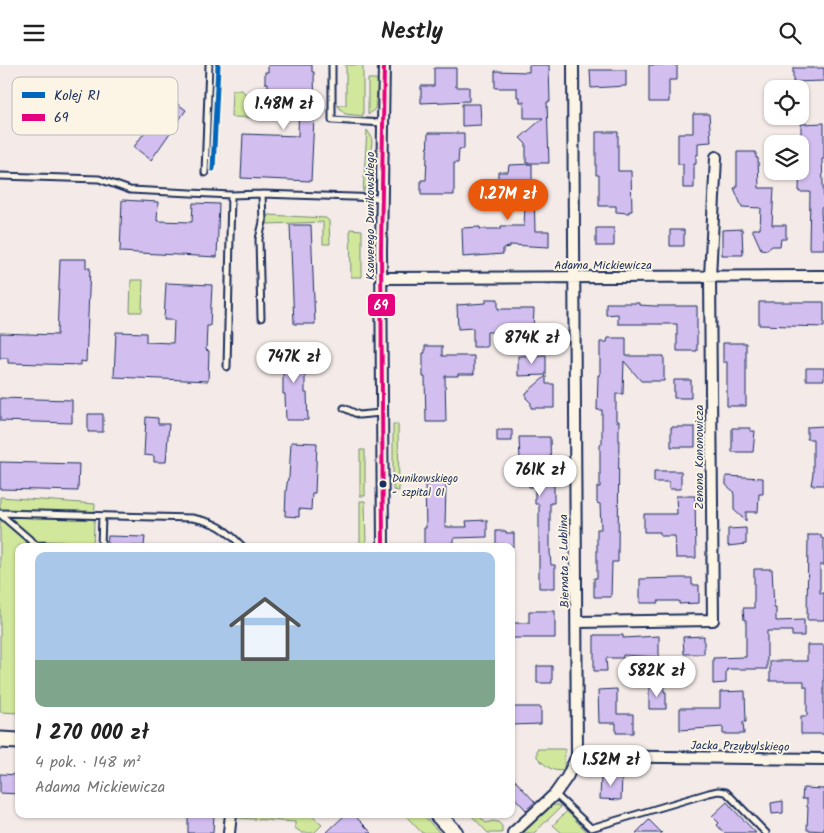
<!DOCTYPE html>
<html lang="pl">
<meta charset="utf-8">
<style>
:root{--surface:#fff;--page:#f2f2f2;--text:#222;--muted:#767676;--accent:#ea580c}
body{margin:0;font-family:Kalam,sans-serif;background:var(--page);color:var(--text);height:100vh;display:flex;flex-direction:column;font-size:19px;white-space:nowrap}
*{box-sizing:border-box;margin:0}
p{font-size:16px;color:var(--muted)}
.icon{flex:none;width:28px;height:28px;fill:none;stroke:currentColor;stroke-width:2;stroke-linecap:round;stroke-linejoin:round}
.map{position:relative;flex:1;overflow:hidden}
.drawer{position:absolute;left:15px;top:478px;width:500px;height:275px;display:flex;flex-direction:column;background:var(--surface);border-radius:10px;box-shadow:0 1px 4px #0004}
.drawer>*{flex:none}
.controls{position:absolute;left:764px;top:15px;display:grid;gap:10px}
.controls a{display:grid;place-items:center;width:45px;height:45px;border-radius:10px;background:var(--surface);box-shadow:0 1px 4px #0004;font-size:25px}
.price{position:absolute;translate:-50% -42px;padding:0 11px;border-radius:18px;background:#fff;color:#222;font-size:16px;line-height:32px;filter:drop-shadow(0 1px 2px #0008)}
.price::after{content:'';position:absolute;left:50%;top:30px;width:15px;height:11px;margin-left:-8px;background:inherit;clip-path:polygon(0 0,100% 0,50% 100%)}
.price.current{background:var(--accent);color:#fff}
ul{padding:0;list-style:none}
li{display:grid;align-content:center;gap:10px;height:265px;padding:0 20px}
li span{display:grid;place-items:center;height:155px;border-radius:10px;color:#555}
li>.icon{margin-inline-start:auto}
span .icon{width:90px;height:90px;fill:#fffc;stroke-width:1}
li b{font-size:21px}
header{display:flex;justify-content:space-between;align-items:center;height:65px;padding:0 20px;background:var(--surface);font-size:22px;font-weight:700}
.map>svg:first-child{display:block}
</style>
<header><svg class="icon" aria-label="menu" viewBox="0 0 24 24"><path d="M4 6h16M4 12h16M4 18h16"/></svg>Nestly<svg class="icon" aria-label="search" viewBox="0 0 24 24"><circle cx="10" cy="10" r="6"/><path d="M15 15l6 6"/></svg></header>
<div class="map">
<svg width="824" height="768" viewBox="0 0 824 768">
<rect width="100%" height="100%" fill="#f4eae7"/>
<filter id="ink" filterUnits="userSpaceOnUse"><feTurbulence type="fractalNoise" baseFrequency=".02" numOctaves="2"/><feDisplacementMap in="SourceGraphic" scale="10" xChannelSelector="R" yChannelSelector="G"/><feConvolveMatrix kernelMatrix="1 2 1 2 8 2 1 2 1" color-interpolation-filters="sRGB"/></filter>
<g filter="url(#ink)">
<path fill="#d1e79b" stroke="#768b7c" d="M346,0H363V51L345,49L337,40H346Z
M368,14H376L378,17L375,44L368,50Z
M232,25H242L266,53L231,52Z
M367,65L371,71L372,77L368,105V119L363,127Z
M268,150L326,153L329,156L330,179H323V157L267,159Z
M350,164L362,165V212H351Z
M131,215H143L142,247H130Z
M393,359H398L399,426L393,425Z
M360,385H365V431H360Z
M0,432L95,439L93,481H19V648L0,647Z
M360,436H365L366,481H360Z
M537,684H565L564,705C552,708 545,700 537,692Z
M553,740H558L561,742L534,768H523Z
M567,746L588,768H562L553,760Z
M239,749L296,751V749H310L322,760L314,768H302L295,763V757L238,753Z
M404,749H422L440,768H422Z
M470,749H477L486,758L493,756L498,757L502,761V768H488Z"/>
<path fill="#d2beef" stroke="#1b2f5e" d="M268,0H312V7H314L315,52H314L311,116L241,113L243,69L298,71L299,29L268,28V18H265V7H268Z
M529,0H549L550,37H547L548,68L549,98H526V79L520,73L543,53H524V37H520V32H517V23H495V6L529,7Z
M649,0H677V15H669V37H649Z
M434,3H456V22H469V36L421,38V21H434Z
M793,3H824V16L793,17Z
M590,5H626V21L591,23Z
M169,33L186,45L151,95L134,82Z
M462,39H480L481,60L462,61Z
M693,49H709L711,77L698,78V90H696V99H694V123H683V99H678V68H693Z
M824,58V94H822L824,142L821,143L822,165H824V184H809L810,127H799L800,86H801V59Z
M596,67H618V106H631L632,146H629V148L616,147V141H599V110H596Z
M428,68H464V84H459L458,98H454V130H421V115H426Z
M737,87H756V93H758L759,123H774L772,160H786V174H781L780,181H772L767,185L761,184L752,164H760L761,143L742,142L734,123H737Z
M532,99V125H534L535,166H549V182L510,180V182L503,183V189L463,192L462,163L480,162V164H501V161H524L525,141H519L518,118H498V107H508L509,100Z
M122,135L158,137L157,156L192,157L193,138L219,139L217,192L120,187Z
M290,160H311L315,259H294Z
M596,163H614V181H596Z
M742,164L743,190H722V165Z
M670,165H684V181H670Z
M60,194H86V203H90L86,297L81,296V300L8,298V293H0V268L57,270Z
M166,218L212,220L210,261H207L206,285L209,286L208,316L114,312L116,267L146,268V277L173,278L174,255H164Z
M486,234H498V244H534L533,264H494V267H487V282H473V263L458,264L457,240L486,238Z
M759,237H824V262L759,260Z
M606,238H639V240L655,241H697V286H677V259H618V249L606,250Z
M608,273H626V291H664V316H641L624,296L623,329H616V356H619L618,497H612L611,532H594V513H597V464H601L600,439L597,438V422H600V379H602V345H597L598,310H600V277H607Z
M723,278H746V341H727V297H723Z
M425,281H442V291H474V309H458V311H445L446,357H426L425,312H423V288H425Z
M280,283H302V305H305V328H307L308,355H286L285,329H283V307H280Z
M546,290V310L518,311V291Z
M806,303H824V315H806Z
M546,311V319H554V343H531V338L526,333V328Z
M674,315H691V333H674Z
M0,333L72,335V358L0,356Z
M88,349H103V367H88Z
M146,352L158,353V359H169L166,397H154V391L144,390Z
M824,361V420H811L813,409V374H807V362Z
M671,362H695V382H671Z
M732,363H750V366H755L753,387H732Z
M497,365H512V376H497Z
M519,372H550L551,416H554V438H550V487L551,500H555V523H539V439H535V422H529L528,418L517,419V397L520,395Z
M291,377L317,378L315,428H312L311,445L299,444V452L285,451L286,426L288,413H289Z
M0,397L79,399L78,426L0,424Z
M654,406H681V424H669V417H654Z
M726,411L763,413V429H759L758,447H746V456L734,445V430L733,426L726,420Z
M446,418L445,462H467L466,456L487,455V472L454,473V478L443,479V481H424V463H426L425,419Z
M676,431H695L696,493H676L675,471H660V467H644V449H677Z
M746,463V479L728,481V464Z
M496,466H506V468H514V481H496Z
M808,470H821V473L824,474V500H820V528H824V555H807Z
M108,471L145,472L144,481H107Z
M754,504H772L774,543H776V556L804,555V571H792V566H767V604H727V606H726V618L713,619V593L746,592V555H744L743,543H754Z
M679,513H692V520H699V538L679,539V536H658V538H640V514Z
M529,546H555V573H511V558H529Z
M594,570H623V573L659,571V592L623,590V593H606L607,606H594Z
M704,571V589H684L683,572Z
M807,580H824V669H801V651H807V622H804V616H770V596H807Z
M537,601H552V618H537Z
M649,622H664V627H666V644H649Z
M617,624V649H633V668H616V658H599L598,625Z
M745,626L746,657H743L744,669H723V662L680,665V643H720V627Z
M511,642H541V659L511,660Z
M0,709L19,710V729L0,728Z
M601,710L622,711L621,735L600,734Z
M511,711L535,737L526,745L511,729Z
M803,723L824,724V766L807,765L808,742H807V734H802Z
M783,736V748L772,749L771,738Z
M727,737L733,744L756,768H724L717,760L719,758L712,751Z
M188,749H214L213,768H188Z
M346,749H353L372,768H326Z
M649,755L662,768H636Z"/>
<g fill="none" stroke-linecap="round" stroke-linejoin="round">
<defs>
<path id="lane" d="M332,0V55L383,58
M205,108L209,0
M0,111L99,114L130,125L231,130L262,129L382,133
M261,253L259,174L263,157L262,129
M227,302L231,130
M344,343L359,350L381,348
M0,448L192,453C218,458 224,463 242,481
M0,449L36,480L64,481
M101,481L102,451
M555,729L591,763L709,728L718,726L726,727L766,768"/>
<path id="street" d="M382,213L824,211
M383,481L381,185L384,0
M578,557L713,555L710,212L716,92
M577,691L824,694
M229,768L231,749
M513,768L555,729L567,712L577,691L573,0"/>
<path id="secondary" d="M0,675L19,676
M437,749L455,768"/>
</defs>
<use href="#lane" stroke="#1b2f5e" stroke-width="9"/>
<use href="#street" stroke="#1b2f5e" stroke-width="14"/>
<use href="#secondary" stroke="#1b2f5e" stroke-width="19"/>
<use href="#lane" stroke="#fcf5e5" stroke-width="5"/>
<use href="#street" stroke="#fcf5e5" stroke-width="10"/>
<use href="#secondary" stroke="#fcf5e5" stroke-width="15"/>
<defs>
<path id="bus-1" d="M383,481L381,185L384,0"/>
</defs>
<use href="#bus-1" stroke="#fcf5e5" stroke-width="8"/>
<use href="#bus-1" stroke="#e5007d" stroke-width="4"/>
<defs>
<path id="rail-1" d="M213,104L218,0"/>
</defs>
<use href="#rail-1" stroke="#fcf5e5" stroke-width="9"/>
<use href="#rail-1" stroke="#0065bd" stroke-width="5"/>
</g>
</g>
<circle fill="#1b2f5e" stroke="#fcf5e5" stroke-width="2" cx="383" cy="419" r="4.5"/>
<g text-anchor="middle" stroke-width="4" stroke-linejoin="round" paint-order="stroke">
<g font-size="11" fill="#1b2f5e" stroke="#fcf5e5" text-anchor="start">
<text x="392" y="417">Dunikowskiego<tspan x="392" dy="14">- szpital 01</tspan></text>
</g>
<g font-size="12" fill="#1b2f5e" stroke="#fcf5e5">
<text transform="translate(370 151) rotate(-90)" y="4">Ksawerego Dunikowskiego</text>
<text x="603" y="204">Adama Mickiewicza</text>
<text transform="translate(699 392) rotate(-90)" y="4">Zenona Kononowicza</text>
<text transform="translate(564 496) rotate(-91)" y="4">Biernata z Lublina</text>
<text transform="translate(740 681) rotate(1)" y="4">Jacka Przybylskiego</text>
</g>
</g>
<rect x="12" y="12" width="166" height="58" rx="8" fill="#fcf5e5" stroke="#b8babc" stroke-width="1"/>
<rect x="22" y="27" width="23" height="6" fill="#0065bd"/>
<rect x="22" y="49" width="23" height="7" fill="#e5007d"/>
<g font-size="14" fill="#1b2f5e">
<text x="54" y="35">Kolej R1</text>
<text x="54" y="57">69</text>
</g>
<rect stroke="#fcf5e5" stroke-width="2" x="367" y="228" width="29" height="24" rx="5" fill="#e5007d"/>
<g font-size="14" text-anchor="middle" font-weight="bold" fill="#fff">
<text x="381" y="245">69</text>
</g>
</svg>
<div class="controls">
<a><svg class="icon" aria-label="locate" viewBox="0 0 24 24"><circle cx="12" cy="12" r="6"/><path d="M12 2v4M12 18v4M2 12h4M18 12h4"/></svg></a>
<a><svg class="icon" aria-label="layers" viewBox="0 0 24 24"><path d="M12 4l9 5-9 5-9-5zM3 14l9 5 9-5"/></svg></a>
</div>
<b class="price" style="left:284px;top:66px">1.48M zł</b>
<b class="price current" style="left:508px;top:156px">1.27M zł</b>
<b class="price" style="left:532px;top:300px">874K zł</b>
<b class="price" style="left:294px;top:319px">747K zł</b>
<b class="price" style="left:540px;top:432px">761K zł</b>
<b class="price" style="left:657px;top:633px">582K zł</b>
<b class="price" style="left:611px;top:722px">1.52M zł</b>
<section class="drawer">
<ul>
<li><span style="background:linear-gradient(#a9c7e8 70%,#7fa58c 0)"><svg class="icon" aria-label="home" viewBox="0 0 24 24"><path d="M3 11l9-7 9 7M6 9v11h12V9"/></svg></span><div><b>1 270 000 zł</b><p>4 pok. · 148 m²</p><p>Adama Mickiewicza</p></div></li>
</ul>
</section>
</div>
